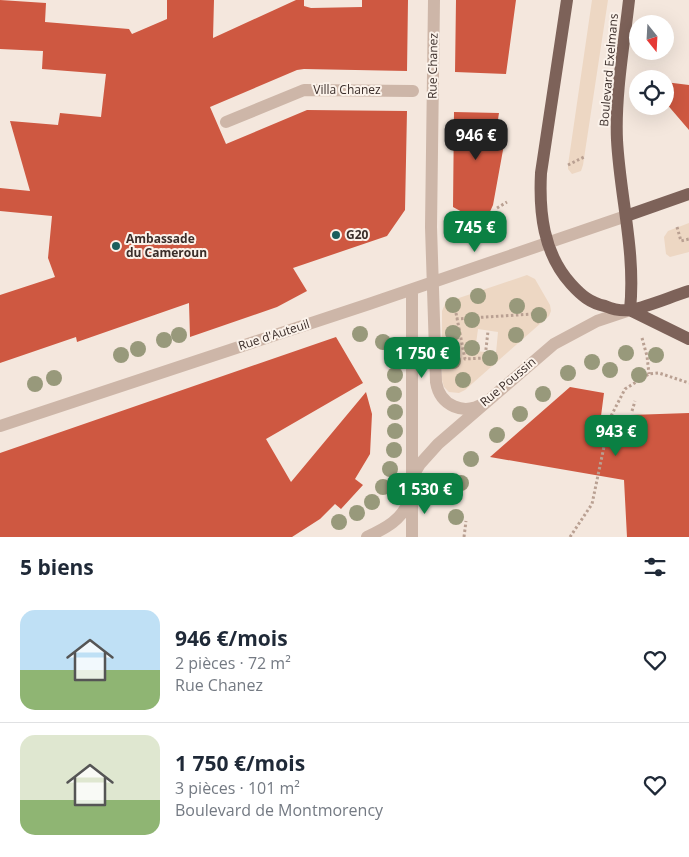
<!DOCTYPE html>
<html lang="fr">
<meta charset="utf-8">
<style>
:root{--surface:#fff;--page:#f2f2f3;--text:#1f2937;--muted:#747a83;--line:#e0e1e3;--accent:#0b8043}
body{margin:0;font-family:"Open Sans",sans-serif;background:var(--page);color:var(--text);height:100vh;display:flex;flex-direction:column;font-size:19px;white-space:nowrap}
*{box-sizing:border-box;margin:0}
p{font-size:16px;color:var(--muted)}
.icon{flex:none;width:28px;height:28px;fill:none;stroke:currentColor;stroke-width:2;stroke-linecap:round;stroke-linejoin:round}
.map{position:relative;height:537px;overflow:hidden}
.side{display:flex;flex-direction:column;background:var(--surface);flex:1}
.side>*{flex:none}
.needle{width:32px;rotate:162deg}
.buttons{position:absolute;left:629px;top:15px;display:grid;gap:10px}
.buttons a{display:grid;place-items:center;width:45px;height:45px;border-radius:50%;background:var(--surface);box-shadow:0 5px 20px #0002;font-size:25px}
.price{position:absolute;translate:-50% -42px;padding:0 11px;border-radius:10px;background:var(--accent);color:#fff;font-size:16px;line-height:32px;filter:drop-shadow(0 1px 2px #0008)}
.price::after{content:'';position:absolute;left:50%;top:30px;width:15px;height:11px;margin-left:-8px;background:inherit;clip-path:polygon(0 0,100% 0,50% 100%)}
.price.on{background:#222;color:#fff}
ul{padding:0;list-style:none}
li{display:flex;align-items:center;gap:15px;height:125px;padding:0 20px}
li+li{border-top:1px solid var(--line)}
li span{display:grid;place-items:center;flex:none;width:140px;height:100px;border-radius:15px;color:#555}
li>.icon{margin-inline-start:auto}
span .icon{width:60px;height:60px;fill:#fffc;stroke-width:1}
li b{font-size:21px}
h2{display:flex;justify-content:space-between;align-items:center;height:60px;padding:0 20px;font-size:21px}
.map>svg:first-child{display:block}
</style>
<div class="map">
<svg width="689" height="537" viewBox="0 0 689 537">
<rect width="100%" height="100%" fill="#f4e7dd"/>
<path fill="#edd7c3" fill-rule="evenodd" d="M592,0H608L583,165L581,171L572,174L568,169V165Z
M689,223V252L670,257L666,254L664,237L668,231Z
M527,275L535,279L550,305L551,311L549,316L465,390L459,393L449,392L444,387L442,380V311L445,304L450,301ZM478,329L498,332L496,353L475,351Z"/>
<path fill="#ce5841" d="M0,0L46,3L45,22L129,29L132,34L167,19V0H214L213,38L296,0H304V6L311,8L362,7V0H408L407,71L304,69L297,70L210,107L226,144L307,110L407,111L405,210L387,236L293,268L307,291L277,307L190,337L189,303L77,342L76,337L0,363V295L55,277L48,258L52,216L0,211V188L30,191L10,121L58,125L60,113L101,117L106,74L42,69L43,51L0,49Z
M456,0H516L506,74L455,72Z
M665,82L689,85V130L665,102Z
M454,112L499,113L495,138L505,139L493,205L489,214L476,212L470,213H464L453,207Z
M336,337L363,383L266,439L291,482L366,392L372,414L370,454L355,479L363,485L341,509L335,504L320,519L292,537H0V453Z
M570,387L604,393L601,416L689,413V537H627L624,480L490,457Z"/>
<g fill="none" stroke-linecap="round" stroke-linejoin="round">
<path stroke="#b9a092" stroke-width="3" stroke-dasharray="2.5 2.5" stroke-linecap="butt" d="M568,165L584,157
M497,208L507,202
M677,227L681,241L689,239
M456,313L465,359L485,358L488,331
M456,319L532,314L540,324
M642,338L647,356L649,374
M632,411L635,401
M464,537L466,521
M570,537L592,504L610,418L625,389L649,374L659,373L689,383"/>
<path stroke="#cdb6a8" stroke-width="12" d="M434,0L431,227L436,382C440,406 464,416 484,403
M226,122L304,90L413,91
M412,290V537
M0,426L369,304L626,216
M412,485L414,474L420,464L438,444L554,344L597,321L630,310
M367,537C386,528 402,520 410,499"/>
<path stroke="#7d6259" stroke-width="12" d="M567,0L541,173C539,212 543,253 571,284C581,295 590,303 605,306C612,309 623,311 631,310C650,306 670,297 689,291
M629,0C624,45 615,95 617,140C620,197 636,252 630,310
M626,216L689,194
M630,310L689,339"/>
</g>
<g fill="#98997b">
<circle cx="478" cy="296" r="8"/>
<circle cx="453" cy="305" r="8"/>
<circle cx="517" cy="306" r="8"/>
<circle cx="539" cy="315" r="8"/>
<circle cx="472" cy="320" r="8"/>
<circle cx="453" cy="333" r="8"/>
<circle cx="360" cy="334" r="8"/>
<circle cx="179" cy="335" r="8"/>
<circle cx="516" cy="335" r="8"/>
<circle cx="164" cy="340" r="8"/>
<circle cx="383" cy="342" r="8"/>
<circle cx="472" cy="348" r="8"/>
<circle cx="138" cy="349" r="8"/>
<circle cx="626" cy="353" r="8"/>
<circle cx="121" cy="355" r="8"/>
<circle cx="656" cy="355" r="8"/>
<circle cx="393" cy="356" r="8"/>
<circle cx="490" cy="358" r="8"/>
<circle cx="453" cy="361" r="8"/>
<circle cx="592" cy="362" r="8"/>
<circle cx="610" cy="370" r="8"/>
<circle cx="568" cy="373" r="8"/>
<circle cx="395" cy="375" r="8"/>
<circle cx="639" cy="375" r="8"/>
<circle cx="54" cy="378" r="8"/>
<circle cx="463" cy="380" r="8"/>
<circle cx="35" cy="384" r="8"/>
<circle cx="394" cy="394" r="8"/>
<circle cx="543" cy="394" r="8"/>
<circle cx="395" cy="412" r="8"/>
<circle cx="520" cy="414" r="8"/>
<circle cx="395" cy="431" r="8"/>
<circle cx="497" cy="435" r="8"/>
<circle cx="394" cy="450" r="8"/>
<circle cx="471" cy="459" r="8"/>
<circle cx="390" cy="469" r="8"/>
<circle cx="461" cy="483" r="8"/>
<circle cx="383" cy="487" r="8"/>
<circle cx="372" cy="502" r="8"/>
<circle cx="357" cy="513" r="8"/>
<circle cx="456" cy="517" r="8"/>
<circle cx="339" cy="522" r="8"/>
</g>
<g fill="#1b5e5d" stroke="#fbf2ea" stroke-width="2">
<circle cx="336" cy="235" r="5"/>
<circle cx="116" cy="246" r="5"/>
</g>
<g text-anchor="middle" stroke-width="4" stroke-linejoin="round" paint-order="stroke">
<g font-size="12" fill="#3a2d29" stroke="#fbf2ea">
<text transform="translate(433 66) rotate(-89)" y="4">Rue Chanez</text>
<text transform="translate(609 70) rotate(-85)" y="4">Boulevard Exelmans</text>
<text x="347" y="94">Villa Chanez</text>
<text transform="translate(274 335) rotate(-18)" y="4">Rue d'Auteuil</text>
<text transform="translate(508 382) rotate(-40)" y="4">Rue Poussin</text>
</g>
<g font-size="12" font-weight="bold" fill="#3a2d29" stroke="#fbf2ea" text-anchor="start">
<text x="346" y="239">G20</text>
<text x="126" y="243">Ambassade<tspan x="126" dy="14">du Cameroun</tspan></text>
</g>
</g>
</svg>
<div class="buttons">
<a><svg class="needle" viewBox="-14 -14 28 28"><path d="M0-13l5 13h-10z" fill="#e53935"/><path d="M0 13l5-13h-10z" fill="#747a83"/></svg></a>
<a><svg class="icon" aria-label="locate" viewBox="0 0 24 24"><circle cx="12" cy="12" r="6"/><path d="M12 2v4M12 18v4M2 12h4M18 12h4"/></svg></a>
</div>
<b class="price on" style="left:476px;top:161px">946 €</b>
<b class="price" style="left:475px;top:253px">745 €</b>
<b class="price" style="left:422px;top:379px">1 750 €</b>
<b class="price" style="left:616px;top:457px">943 €</b>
<b class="price" style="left:425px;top:515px">1 530 €</b>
</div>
<section class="side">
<h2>5 biens<svg class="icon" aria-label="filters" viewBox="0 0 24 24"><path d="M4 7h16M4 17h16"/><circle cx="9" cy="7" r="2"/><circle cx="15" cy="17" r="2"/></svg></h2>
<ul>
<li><span style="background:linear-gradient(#bfe0f5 60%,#8fb573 0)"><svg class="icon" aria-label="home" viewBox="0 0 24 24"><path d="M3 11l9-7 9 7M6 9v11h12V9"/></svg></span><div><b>946 €/mois</b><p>2 pièces · 72 m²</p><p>Rue Chanez</p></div><svg class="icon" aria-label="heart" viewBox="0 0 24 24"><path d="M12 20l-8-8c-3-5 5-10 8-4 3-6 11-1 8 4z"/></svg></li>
<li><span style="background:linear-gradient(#dfe7d0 65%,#8fb573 0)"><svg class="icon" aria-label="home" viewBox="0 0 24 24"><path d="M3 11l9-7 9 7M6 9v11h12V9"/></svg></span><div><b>1 750 €/mois</b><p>3 pièces · 101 m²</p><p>Boulevard de Montmorency</p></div><svg class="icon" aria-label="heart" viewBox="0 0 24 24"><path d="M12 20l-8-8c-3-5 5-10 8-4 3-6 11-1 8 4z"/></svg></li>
</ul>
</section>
